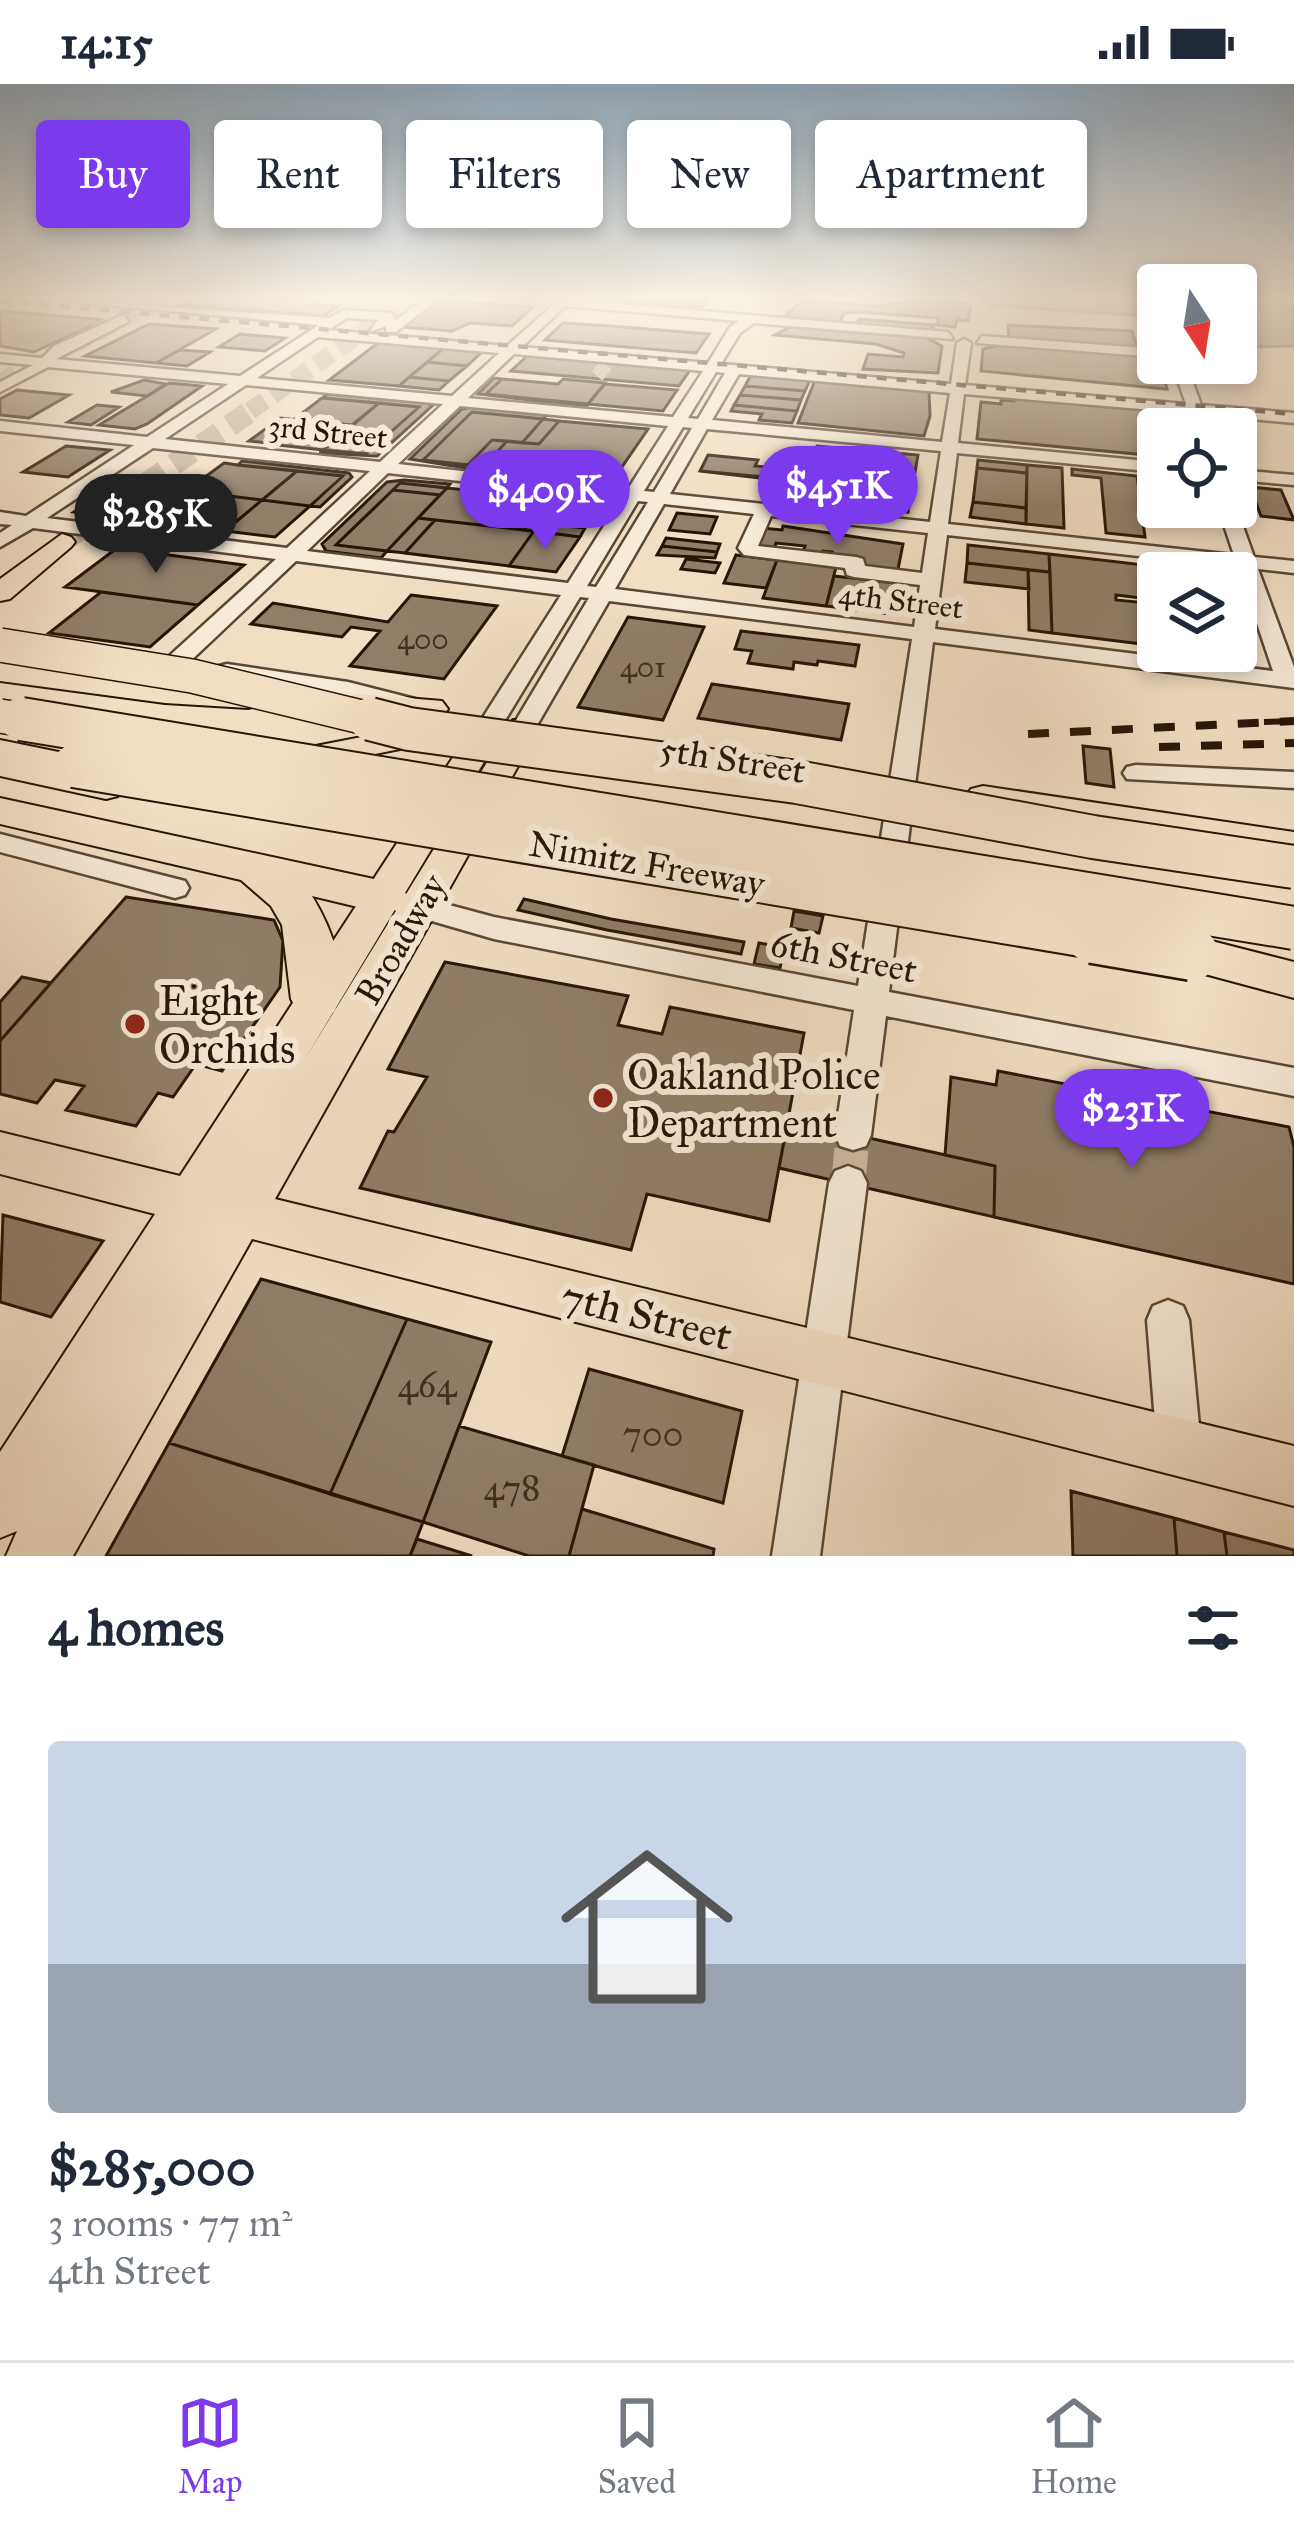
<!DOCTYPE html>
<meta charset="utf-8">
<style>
:root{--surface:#fff;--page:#f6f6f7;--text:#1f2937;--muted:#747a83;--line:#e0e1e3;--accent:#7c3aed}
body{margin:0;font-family:"IM FELL Great Primer",serif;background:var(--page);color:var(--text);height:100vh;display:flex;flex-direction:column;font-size:45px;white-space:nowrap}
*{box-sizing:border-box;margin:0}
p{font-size:39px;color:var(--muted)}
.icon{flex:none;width:66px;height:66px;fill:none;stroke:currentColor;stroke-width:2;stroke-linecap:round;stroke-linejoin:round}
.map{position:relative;height:1472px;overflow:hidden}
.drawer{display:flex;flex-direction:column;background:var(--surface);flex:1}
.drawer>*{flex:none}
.guide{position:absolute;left:36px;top:36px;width:1224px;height:108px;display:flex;gap:24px}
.needle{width:78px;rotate:168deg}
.buttons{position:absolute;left:1137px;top:180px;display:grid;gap:24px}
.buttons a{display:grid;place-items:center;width:120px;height:120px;border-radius:12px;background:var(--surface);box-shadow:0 6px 18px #0003;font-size:60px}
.price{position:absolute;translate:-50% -102px;padding:0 27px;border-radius:42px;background:var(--accent);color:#fff;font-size:39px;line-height:78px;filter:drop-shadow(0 3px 6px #0008)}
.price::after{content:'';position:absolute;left:50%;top:72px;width:36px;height:27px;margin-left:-18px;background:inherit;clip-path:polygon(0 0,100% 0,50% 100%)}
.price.active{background:#222;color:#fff}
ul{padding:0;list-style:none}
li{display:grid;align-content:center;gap:24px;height:636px;padding:0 48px}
li span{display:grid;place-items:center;height:372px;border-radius:12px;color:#555}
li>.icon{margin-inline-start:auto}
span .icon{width:216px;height:216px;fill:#fffc;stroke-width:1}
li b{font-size:51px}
h2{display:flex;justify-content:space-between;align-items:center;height:144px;padding:0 48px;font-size:51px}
.tag{padding:0 42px;border-radius:12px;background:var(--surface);box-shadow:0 6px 18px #0003;font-size:42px;line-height:108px}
.tag.active{background:var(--accent);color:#fff}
.status{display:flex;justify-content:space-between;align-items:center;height:84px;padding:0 60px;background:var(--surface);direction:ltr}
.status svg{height:33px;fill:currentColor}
.tabs{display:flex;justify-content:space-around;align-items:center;height:168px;border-top:3px solid var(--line);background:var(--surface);font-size:33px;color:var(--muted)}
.tabs a{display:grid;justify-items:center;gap:6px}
.tabs .active{color:var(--accent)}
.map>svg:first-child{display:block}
</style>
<div class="status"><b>14:15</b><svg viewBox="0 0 49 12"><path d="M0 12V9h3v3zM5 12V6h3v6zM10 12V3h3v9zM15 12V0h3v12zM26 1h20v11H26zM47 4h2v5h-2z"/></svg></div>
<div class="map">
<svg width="1294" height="1472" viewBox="0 0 1294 1472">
<rect width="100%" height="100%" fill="#f1dfc3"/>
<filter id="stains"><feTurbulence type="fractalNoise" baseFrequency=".00167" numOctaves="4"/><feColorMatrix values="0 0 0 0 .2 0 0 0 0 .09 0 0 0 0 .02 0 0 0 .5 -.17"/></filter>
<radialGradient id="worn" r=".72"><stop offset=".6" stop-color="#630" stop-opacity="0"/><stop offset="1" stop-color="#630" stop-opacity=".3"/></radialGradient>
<path fill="#ac9a83" stroke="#766551" stroke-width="3" d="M980,215H1158V260L1153,259L1147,232L989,221Z
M1236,215H1294V262L1236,263Z"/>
<path fill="#907e69" stroke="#261507" stroke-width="3" fill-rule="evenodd" d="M191,215H319L311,220L339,222L323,232L180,221Z
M608,215H708L703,222L669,223Z
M935,215L971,220L968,237L957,236L955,243L937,241L939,234L861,228L844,229L839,240L785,232L799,219L810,217L876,222Z
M435,216L533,223L512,242L470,239L452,247L402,243Z
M0,227L95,235L104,236L34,268L0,262Z
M859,235L935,241L929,247L857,242Z
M563,239L611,242L709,250L696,269L545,256Z
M149,240L216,245L156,279L85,272Z
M1008,241L1132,247L1137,264L1009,254Z
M790,243L927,254L942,262L938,289L863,285L868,270L903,273L904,269L876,260L775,251Z
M240,250L285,254L265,267L219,263Z
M378,259L444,264L399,302L329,296Z
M1000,261L1144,272L1146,277L1160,279L1167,305L981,287L983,265Z
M444,264L482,268L467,282L427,278Z
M180,266L210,268L187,282L156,279Z
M527,272L608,279L690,286L679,302L511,287Z
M427,278L467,282L449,297L409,293Z
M751,291L810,296L805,307L745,302Z
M409,293L449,297L439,306L399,302Z
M494,294L502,295L486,310L588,320L586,323L478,310Z
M502,295L558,300L563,295L605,299L588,320L486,310Z
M144,296L166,300L147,312L111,308Z
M815,296L929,307L930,332L924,352L798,339Z
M169,299L202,302L147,340L135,345L99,341Z
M605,300L677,306L663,327L588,320Z
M745,302L805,307L801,316L740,311Z
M17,306L69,311L29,334L0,331V315Z
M328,310L427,319L432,322L377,372L319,369L366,370L419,323L322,314Z
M740,311L801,316L797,327L734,321Z
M1014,313L1162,326L1174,329L1178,345H1158V372L977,355L981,318L1001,320V316L1014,317Z
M322,314L379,319L352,341L293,336Z
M379,319L419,323L366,370L323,366Z
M97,321L119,323L91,341L68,338Z
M734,321L797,327L792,339L759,336L762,330L731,327Z
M472,323L547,331L543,335L472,328L423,376L468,381L465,384L410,375L462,325Z
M472,328L543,335L522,359L492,356L468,381L423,376Z
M280,334L308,337L278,360L249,357Z
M543,335L559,337L539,360L522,359Z
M308,337L352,341L323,366L277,361Z
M559,337L648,345L613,396L484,382L507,357L539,360Z
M492,356L507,357L484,382L468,381Z
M66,362L110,366L68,393L23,388Z
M817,362L918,371L908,428L799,417L802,409L808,410L810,404L803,403ZM834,380L894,386L888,416L825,410Z
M708,371L758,376L755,382L808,387L805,397L700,387Z
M978,376L1027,381V389L977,384Z
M242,377L349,389L352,393L320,423L310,422L343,392L238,381Z
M224,379L238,381L297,387L262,416L186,407Z
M1027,381L1062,384L1064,444L1026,440Z
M977,384L1027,389L1026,424L973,418Z
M1072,385L1137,392L1145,453L1106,449L1101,394L1072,391Z
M297,387L343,392L310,422L262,416Z
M700,387L800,397L796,408L802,409L799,417L781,415L794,398Z
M1137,392L1158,394V422L1141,421Z
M404,396L450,400L447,404L400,399L336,461L387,467L381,474L326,467L322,460L387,398Z
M400,399L447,404L440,411L393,406Z
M1250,403L1281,406L1294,436L1261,432Z
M447,404L531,413L507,444L418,434Z
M107,406L144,410L153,411L122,434L74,428Z
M393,406L440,411L387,467L336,461Z
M196,408L229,412L190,443L151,435L185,409Z
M229,412L262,416L225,447L190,443Z
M531,413L548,415L524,446L507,444Z
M548,415L601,420L590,436L536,430Z
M262,416L310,422L275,453L225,447Z
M973,418L1026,424V440L970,433Z
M677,429L717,433L710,450L669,446Z
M536,430L590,436L585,444L530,438Z
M418,434L435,436L405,469L387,467Z
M435,436L534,447L509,482L405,469Z
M530,438L585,444L580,453L524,446Z
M783,442L903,460L897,490L861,486L830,474L832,468L823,467L821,473L802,471L805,462L776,459L774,465L754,463L762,444L782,446Z
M534,447L580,453L556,488L509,482Z
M666,454L720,460L717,468L662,462Z
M968,461L1049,470L1050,488L967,479Z
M662,462L717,468L715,474L657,471Z
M117,464L244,481L198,521L65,503Z
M1049,470L1153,482L1158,516L1116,511V516L1158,520V562L1052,549Z
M736,471L777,476L766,504L724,499Z
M686,475L720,479L715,489L681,485Z
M777,476L836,483L826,522L763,514Z
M967,479L1028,486L1029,505L965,498Z
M1028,486L1050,488L1052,549L1029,546Z
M834,492L896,499L891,530L826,522Z
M101,508L198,521L150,563L49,549Z
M411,511L497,522L444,595L350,582L380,547L351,543L342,553L251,540L273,519L388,538Z
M628,533L704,543L663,636L578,623Z
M741,547L859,561L855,582L818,577L817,581L794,578L793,585L748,579L752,567L735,565Z
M712,600L849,620L841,656L698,634Z
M1083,662L1110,665L1114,703L1086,699Z
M126,813L274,836L283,857L280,903L222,987L196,980L173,1013L158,1009L136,1042L66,1026L84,1002L55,996L37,1019L0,1010V957Z
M524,815L611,835L744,858L741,870L607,846L518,826Z
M794,827L823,832L819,849L791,844Z
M759,859L784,863L780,884L754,880Z
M445,878L628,912L618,941L662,950L670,923L804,949L769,1137L647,1110L631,1166L360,1104L388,1047L394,1048L427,993L388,985Z
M22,893L51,899L0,957V918Z
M998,987L1289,1043L1294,1063V1200L994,1133L995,1082L945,1071L951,993L996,1001Z
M788,1036L995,1082L994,1133L779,1084Z
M3,1131L103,1157L51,1233L0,1218Z
M261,1195L407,1235L330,1410L169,1359Z
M407,1235L491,1258L423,1438L330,1410Z
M589,1285L742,1327L723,1419L562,1372Z
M459,1342L594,1381L569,1472H529L423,1438Z
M169,1359L423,1438L410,1472H106Z
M1071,1407L1174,1434L1177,1472H1073Z
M582,1425L714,1465L713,1472H569Z
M1174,1434L1224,1448L1227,1472H1177Z
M1224,1448L1294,1466V1472H1227Z
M417,1455L472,1472H410Z"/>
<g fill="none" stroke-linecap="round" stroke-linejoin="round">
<path stroke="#c8b79d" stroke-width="14" stroke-dasharray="14 8" stroke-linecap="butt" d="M597,292L608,279"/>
<path stroke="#c8b79d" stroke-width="34" stroke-dasharray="34 16" stroke-linecap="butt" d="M848,1099L853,1051"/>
<path stroke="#c8b79d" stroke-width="18" stroke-dasharray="18 9" stroke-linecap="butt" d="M0,298L163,215
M250,327L410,215"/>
<path stroke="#c8b79d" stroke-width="22" stroke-dasharray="22 12" stroke-linecap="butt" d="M62,458L255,324"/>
<defs>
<path id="minor" d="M41,215L329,234L344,226L391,229L396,236L424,215H438L396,248H386V242L369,248L378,236L347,234L328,246L507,262L560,215L948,248L953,255L754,239L740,249L721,280L951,300L957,259L964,255L971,259L965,301L1186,320L1172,279H1186L1201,321L1294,329V339L1205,331L1210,345H1194L1189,329L964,310L958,359L1158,378V388L957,369L948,440L1234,471L1218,423H1236L1254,473L1294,477V489L1258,485L1294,583V604L933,558L889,908L1294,984V1012L886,932L871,1051L866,1062L853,1066L840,1062L835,1051L854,926L494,855L394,826L389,819L394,812L404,809L494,833L858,902L912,555L609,517L536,643L524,650L512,643L589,514L580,513L504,638L492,645L480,638L561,511L296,477L183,584L141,591V581L167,574L276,475L33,444L0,463V449L12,441L0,440V428L26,432L134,361L0,347V337L147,353L228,300L48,283L0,308V298L33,281L0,278V270L42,274L54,262L123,231L128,238L56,275L240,292L319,241ZM565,222L739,237L730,243L708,279L522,263ZM318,253L499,269L452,312L257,294ZM514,270L703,287L673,333L468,314ZM716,288L725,289L698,335L688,334ZM739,290L950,309L942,358L712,336ZM246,301L443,320L380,378L165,355ZM460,322L668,342L628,405L398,380ZM683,343L692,344L654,408L644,407ZM707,345L941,367L930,438L670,410ZM153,364L370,387L287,464L47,434ZM388,389L621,415L568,499L307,467ZM638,417L648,418L596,503L587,502ZM664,420L754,430L738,464L744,471L845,484L847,491L854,493L920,501L914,543L615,505ZM771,432L928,449L922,489L865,482L863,475L856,473L758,462ZM947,451L1238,483L1273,587L935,545Z
M982,252L1158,265V273L977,259Z
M1236,386L1294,391V401L1236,396Z
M227,580L348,598L415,615L419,620L407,627L347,612L219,592V582Z
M1136,681L1294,688V704L1127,695L1123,689L1127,683Z
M0,750L185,797L189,804L185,811L175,814L0,768Z
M848,1082L861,1087L867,1099L820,1472H772L829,1099L835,1087Z
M1168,1216L1183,1222L1189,1236L1201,1363L1195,1379L1179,1385L1163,1379L1157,1363L1147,1236L1153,1222Z"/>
<path id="major" d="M62,450L71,453L75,458L71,463L10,515L0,517V495Z
M492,628L508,638L305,975L513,636H535L540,643L275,1115L1294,1362V1422L252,1155L73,1472H6L17,1447L0,1454V1368L155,1130L0,1090V1048L180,1092L476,638Z
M418,642L434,652L430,659L290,687L278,684L273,677L278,670L290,667Z
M0,671L118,696L123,704L118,712L106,715L0,692Z
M983,702L1294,748V772L971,721L965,713L971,705Z"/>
<path id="highway" d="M0,575L165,597L248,602L261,605L266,613L261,621L248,624L165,619L0,597Z
M358,610L442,617L448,625L442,633L429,636L345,629L340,621L345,613Z
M0,656L88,674L94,682L88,690L74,694L0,680Z
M0,714L383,797L399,802L406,813L399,824L383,829L312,812C331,843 352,894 334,928L316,934L298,928L291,915L282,841L271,822L241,796L0,740Z
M1192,852L1294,878V914L1175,882L1168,870L1175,858Z"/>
</defs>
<use href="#minor" stroke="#594836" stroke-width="5"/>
<use href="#major" stroke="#261507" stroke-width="4"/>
<use href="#highway" stroke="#261507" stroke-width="4"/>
<use href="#minor" fill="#f6ead8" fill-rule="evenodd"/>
<use href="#major" fill="#f1dfc3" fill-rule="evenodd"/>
<use href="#highway" fill="#f1dfc3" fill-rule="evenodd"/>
<path stroke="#261507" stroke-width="4.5" stroke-dasharray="10 10" stroke-linecap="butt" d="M0,217L1294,330"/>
<path stroke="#261507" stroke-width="6" stroke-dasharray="16 16" stroke-linecap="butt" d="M1264,638L1294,637"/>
<path stroke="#261507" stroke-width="8" stroke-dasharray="21 21" stroke-linecap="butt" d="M1028,650L1294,637
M1159,663L1294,659"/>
<defs>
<path id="highway-bridge-far2" d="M0,561L192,592L382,638
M0,632L39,638"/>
<path id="highway-bridge-far1" d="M21,635L1294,844
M370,635L409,645L797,698L1093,753L1294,783
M74,682L1111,856"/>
<path id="highway-bridge" d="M1093,853L1192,870"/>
</defs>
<use href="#highway-bridge-far2" stroke="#261507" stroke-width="36" stroke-linecap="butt"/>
<use href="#highway-bridge-far1" stroke="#261507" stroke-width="46" stroke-linecap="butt"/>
<use href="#highway-bridge" stroke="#261507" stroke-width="57" stroke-linecap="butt"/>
<use href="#highway-bridge-far2" stroke="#f1dfc3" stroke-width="33"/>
<use href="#highway-bridge-far1" stroke="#f1dfc3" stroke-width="42"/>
<use href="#highway-bridge" stroke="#f1dfc3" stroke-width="52"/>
</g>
<linearGradient id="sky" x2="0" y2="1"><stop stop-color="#90aac0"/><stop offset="0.51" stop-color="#f9f1e4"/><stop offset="1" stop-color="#f9f1e4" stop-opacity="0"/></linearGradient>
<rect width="1294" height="421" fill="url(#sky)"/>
<g fill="#8f2418" stroke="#f6ead8" stroke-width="4.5">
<circle cx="135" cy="940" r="12"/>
<circle cx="603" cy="1014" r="12"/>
</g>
<g text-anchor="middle" stroke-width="12" stroke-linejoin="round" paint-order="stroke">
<g font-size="30" fill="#261507" stroke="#f6ead8">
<text transform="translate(328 348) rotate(6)" y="10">3rd Street</text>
<text transform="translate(901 517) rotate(7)" y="10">4th Street</text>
</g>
<g font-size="30" fill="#402f20">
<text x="423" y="565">400</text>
<text x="643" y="593">401</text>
</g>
<g font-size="36" fill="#261507" stroke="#f6ead8">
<text transform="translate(733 675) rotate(9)" y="13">5th Street</text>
<text transform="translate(647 779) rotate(10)" y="13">Nimitz Freeway</text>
<text transform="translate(400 855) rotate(-60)" y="13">Broadway</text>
<text transform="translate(844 872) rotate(11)" y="13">6th Street</text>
</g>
<g font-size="36" fill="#402f20">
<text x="427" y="1313">464</text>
<text x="653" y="1362">700</text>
<text x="512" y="1416">478</text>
</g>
<g font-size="42" fill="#261507" stroke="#f6ead8" text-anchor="start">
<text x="159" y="931">Eight<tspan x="159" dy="48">Orchids</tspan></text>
<text x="627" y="1005">Oakland Police<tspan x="627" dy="48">Department</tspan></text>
</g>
<g font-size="42" fill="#261507" stroke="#f6ead8">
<text transform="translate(647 1231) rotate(14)" y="15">7th Street</text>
</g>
</g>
<rect width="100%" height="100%" filter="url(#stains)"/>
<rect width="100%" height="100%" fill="url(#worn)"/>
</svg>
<div class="buttons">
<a><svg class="needle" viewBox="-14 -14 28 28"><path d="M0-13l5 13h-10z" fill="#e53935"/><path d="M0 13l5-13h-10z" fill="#747a83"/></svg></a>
<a><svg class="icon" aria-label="locate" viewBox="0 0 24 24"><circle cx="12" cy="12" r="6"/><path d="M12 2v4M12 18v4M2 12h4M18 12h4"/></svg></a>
<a><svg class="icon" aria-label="layers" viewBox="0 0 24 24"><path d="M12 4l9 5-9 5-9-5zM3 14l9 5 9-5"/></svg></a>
</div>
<b class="price" style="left:838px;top:464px">$451K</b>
<b class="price" style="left:545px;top:468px">$409K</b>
<b class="price active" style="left:156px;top:492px">$285K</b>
<b class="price" style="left:1132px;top:1087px">$231K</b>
<div class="guide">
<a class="tag active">Buy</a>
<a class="tag">Rent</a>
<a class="tag">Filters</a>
<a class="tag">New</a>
<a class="tag">Apartment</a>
</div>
</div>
<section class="drawer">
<h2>4 homes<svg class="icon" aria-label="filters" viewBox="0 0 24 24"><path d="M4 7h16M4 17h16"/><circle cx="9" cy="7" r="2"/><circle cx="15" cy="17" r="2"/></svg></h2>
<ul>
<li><span style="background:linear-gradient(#c9d6e8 60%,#9aa5b1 0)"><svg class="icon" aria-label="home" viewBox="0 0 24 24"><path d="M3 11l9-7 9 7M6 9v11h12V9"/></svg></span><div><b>$285,000</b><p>3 rooms · 77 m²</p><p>4th Street</p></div></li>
</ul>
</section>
<nav class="tabs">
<a class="active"><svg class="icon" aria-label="map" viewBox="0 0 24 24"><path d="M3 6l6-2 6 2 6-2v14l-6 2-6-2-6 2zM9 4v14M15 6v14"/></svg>Map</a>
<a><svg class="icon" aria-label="saved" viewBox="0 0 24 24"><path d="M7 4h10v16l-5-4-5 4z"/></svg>Saved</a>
<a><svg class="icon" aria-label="home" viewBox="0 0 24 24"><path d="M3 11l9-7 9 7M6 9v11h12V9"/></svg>Home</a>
</nav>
